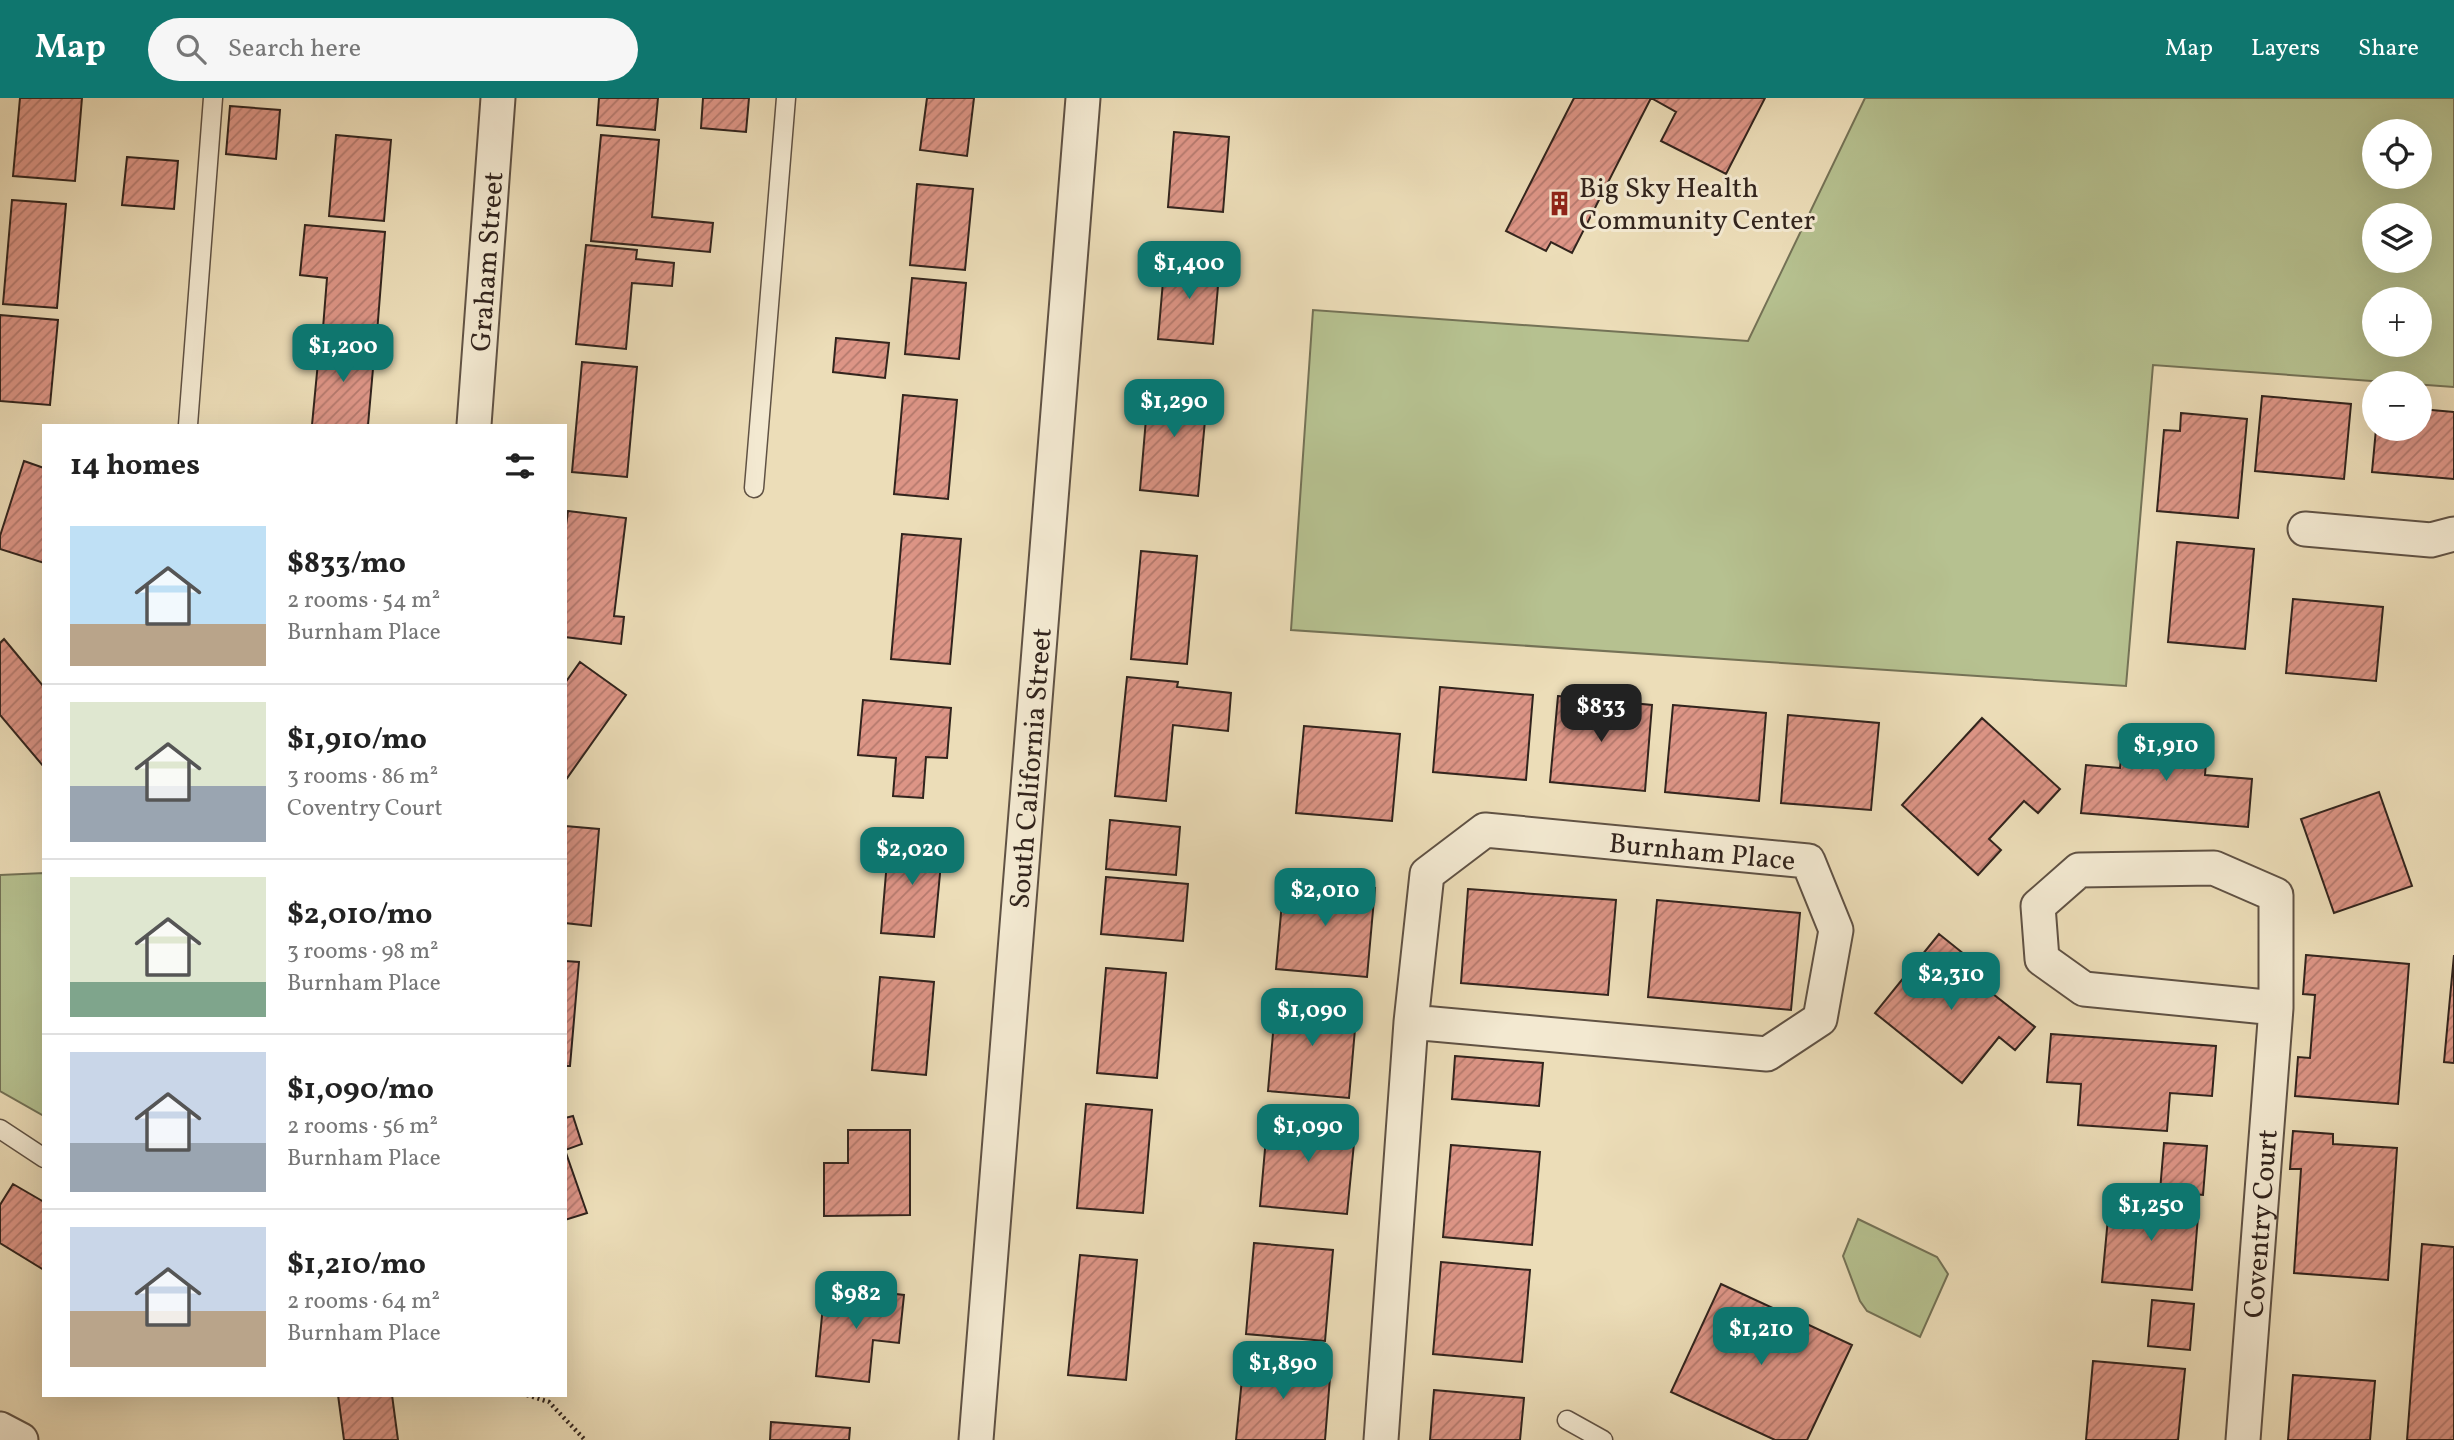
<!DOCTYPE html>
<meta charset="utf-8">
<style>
:root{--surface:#fff;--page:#f6f6f6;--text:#222;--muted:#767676;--line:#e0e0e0;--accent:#0f766e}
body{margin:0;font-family:Vollkorn,serif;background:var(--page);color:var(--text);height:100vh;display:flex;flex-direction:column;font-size:26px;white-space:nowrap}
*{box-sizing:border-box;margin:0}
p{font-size:23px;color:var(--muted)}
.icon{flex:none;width:38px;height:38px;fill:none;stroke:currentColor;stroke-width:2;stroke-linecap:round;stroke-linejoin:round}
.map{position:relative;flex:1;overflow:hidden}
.details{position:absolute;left:42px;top:326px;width:525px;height:973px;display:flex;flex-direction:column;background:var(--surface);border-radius:0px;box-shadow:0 7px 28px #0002}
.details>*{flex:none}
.controls{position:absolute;left:2362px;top:21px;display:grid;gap:14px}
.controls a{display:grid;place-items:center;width:70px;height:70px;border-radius:50%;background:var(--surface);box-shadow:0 7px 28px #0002;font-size:35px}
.price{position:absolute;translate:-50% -60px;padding:0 16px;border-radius:14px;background:var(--accent);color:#fff;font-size:23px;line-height:46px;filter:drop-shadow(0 2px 4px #0008)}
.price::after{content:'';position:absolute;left:50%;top:42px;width:21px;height:16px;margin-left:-10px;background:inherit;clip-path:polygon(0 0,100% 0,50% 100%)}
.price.selected{background:#222;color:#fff}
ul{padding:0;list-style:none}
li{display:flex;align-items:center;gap:21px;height:175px;padding:0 28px}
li+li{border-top:2px solid var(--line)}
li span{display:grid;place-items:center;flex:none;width:196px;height:140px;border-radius:0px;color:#555}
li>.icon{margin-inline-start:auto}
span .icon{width:84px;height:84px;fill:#fffc;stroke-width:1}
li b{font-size:30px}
h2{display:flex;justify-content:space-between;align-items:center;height:84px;padding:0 28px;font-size:30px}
header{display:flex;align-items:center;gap:42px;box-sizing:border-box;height:98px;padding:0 35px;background:var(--accent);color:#fff}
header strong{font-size:33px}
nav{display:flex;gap:38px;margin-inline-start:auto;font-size:24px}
.search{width:490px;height:63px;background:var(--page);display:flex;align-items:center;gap:18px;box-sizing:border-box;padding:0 24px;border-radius:38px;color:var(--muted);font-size:26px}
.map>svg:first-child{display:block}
</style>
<header>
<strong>Map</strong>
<div class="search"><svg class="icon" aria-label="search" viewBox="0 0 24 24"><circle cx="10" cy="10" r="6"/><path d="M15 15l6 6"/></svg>Search here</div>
<nav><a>Map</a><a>Layers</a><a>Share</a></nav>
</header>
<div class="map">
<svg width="2454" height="1342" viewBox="0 0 2454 1342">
<defs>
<pattern id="building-hatch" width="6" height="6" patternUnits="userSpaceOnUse" patternTransform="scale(1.75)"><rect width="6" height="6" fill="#dd9586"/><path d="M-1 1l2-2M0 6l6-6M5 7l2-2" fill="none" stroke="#b4796d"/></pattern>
</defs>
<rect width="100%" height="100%" fill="#ecddb8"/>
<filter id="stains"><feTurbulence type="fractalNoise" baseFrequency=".00286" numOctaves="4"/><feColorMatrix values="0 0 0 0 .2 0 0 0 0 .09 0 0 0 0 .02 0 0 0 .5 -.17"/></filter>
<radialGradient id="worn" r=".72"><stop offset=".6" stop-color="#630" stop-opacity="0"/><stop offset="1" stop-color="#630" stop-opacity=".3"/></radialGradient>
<path fill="#b6c190" stroke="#747256" stroke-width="2" fill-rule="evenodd" d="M1865,0H2454V289L2153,267L2126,588L1291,532L1313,212L1748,243ZM2375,33H2420V79H2375ZM2375,117H2420V163H2375ZM2375,201H2420V247H2375Z
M44,775V1018L0,993V777Z
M1858,1121L1937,1159L1948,1176L1920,1239L1867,1213L1860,1203L1843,1158Z"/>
<path fill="url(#building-hatch)" stroke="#32241d" stroke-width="2" d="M20,0H82L75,83L13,78Z
M599,0H658L655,32L597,27Z
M703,0H749L746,34L701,30Z
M927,0H974L967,58L920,52Z
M1574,0H1765L1726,76L1661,43L1676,14L1651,0L1572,155L1551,144L1546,153L1506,133Z
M230,8L280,12L276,61L226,56Z
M1174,34L1229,39L1223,114L1168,109Z
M336,37L391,42L384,123L329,118Z
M601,37L659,42L652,119L713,125L710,154L591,143Z
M127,59L178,63L174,111L122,107Z
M917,86L973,91L965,172L910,167Z
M12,102L66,106L57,210L3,206Z
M305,127L385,134L377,235L323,230L327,180L300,177Z
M586,147L637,152L636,161L674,165L672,188L632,185L626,251L576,246Z
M1165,160L1220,165L1213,246L1158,241Z
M912,180L966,185L959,261L905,256Z
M0,217L58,222L50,307L0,303Z
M836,240L889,245L885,280L833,274Z
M320,243L375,248L368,327H312Z
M582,264L637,269L627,379L572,374Z
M1149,285L1208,290L1198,398L1140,392Z
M903,297L957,302L948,401L894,396Z
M2262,298L2351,306L2344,381L2255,373Z
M2420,311L2454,314V381L2372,374L2376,331H2420Z
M2181,315L2247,321L2238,420L2157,413L2164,332L2180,333Z
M24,363L44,370V465L0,451V438Z
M568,413L626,420L614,518L624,519L621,546L565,539V434Z
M902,436L961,441L950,566L891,561Z
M2177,444L2254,451L2245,551L2168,544Z
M1141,453L1197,458L1187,566L1131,561Z
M2293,501L2383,509L2376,583L2286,575Z
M4,541L44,589V669L0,617V545Z
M580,564L626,597L565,683V585Z
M1127,579L1178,584L1177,589L1231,595L1228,633L1173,627L1166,703L1115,698Z
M1440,589L1533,597L1526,682L1433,674Z
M1558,598L1652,607L1645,693L1550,684Z
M863,602L951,610L947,660L926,659L923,700L893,698L896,660L858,657Z
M1673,607L1766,615L1759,703L1665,694Z
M1788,617L1879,625L1871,712L1781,705Z
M1982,620L2060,691L2038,715L2024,703L1989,741L2001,752L1978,777L1902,707Z
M1304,628L1400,636L1392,723L1296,715Z
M2124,630L2208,638L2205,677L2252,681L2248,729L2081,715L2086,667L2120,670Z
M2379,694L2412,788L2334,815L2301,721Z
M1110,722L1180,729L1176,777L1106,771Z
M565,728L599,731L591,828L565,825Z
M889,739L943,744L934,839L881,835Z
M1106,779L1188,786L1183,843L1101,836Z
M1284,782L1375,790L1367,879L1276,871Z
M1468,791L1616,802L1608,897L1461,885Z
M1657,802L1800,815L1791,912L1648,899Z
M1939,836L1969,860L1960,870L2035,929L2015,952L1999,939L1962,985L1875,915Z
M2306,857L2409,866L2398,1006L2295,998L2298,959L2310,960L2315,897L2303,896Z
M2454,857V965L2444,964Z
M565,863L579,864L570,968H565Z
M1106,870L1166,875L1157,980L1097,975Z
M880,879L934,884L926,977L872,972Z
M1276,901L1357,908L1349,1000L1268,993Z
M2051,936L2216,948L2212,998L2170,995L2167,1033L2078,1027L2081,986L2047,984Z
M1455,958L1543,965L1539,1008L1452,1001Z
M1086,1006L1152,1012L1143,1115L1077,1110Z
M1268,1017L1356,1025L1347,1116L1260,1108Z
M573,1018L582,1046L565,1052L587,1115L565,1122V1020Z
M848,1032H910V1117L824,1118V1065H848Z
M2293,1033L2333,1036V1046L2397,1050L2388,1182L2294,1175L2301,1071H2290Z
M2164,1045L2207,1048L2203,1097L2160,1093Z
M1451,1047L1540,1054L1532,1147L1443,1139Z
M13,1086L44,1104V1172L0,1145V1107Z
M2110,1099L2199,1106L2192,1192L2102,1184Z
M1254,1145L1333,1152L1325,1243L1246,1236Z
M2422,1146L2454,1149V1342H2407Z
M1080,1157L1137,1162L1126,1282L1068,1277Z
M1441,1164L1530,1172L1522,1264L1433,1256Z
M1721,1186L1852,1247L1807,1342H1775L1671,1294Z
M825,1188L904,1197L899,1245L873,1242L869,1284L816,1278Z
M2152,1202L2194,1206L2190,1252L2148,1248Z
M1244,1260L1331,1267L1325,1342H1236Z
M2093,1263L2185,1271L2178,1342H2086Z
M2293,1277L2375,1283L2370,1342H2288Z
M1434,1292L1524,1300L1520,1342H1430Z
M338,1297H392L398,1342H344Z
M771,1324L850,1330L849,1342H770Z"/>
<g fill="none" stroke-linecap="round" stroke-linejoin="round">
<defs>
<path id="lane" d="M188,327L213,0
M754,390L786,0
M0,1031L44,1060
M1567,1322L1603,1342"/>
<g id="street">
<path id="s1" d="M474,327L498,0"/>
<path d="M2305,431L2431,442L2454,436"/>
<path d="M0,1331L21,1342"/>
<path id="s2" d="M976,1342L1083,0"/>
<path id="s3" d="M1381,1342L1411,924L1427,776L1485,732L1808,763L1836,832L1820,921L1767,956L1411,924"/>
<path id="s4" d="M2243,1342L2276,910V797L2214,770L2079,772L2038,808L2042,861L2084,891L2276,910"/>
</g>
</defs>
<use href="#lane" stroke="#605244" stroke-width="21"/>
<use href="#street" stroke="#605244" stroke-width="37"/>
<path stroke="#32241d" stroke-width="4.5" stroke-dasharray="2 3.5" stroke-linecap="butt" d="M527,1297L549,1304L585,1342"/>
<use href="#lane" stroke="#f3e9d1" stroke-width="18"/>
<use href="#street" stroke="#f3e9d1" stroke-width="33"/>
</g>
<defs>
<symbol id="building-bare" viewBox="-9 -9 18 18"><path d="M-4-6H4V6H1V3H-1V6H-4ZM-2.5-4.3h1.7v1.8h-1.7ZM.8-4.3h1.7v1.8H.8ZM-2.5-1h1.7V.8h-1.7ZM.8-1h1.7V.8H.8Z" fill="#8f2418" stroke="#f3e9d1" stroke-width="2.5" paint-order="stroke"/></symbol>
</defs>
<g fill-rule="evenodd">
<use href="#building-bare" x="1542" y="88" width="35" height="35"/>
</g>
<g text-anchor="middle" stroke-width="6" stroke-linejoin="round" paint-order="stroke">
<g font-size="28" fill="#32241d" stroke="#f3e9d1" text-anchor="start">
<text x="1579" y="99">Big Sky Health<tspan x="1579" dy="32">Community Center</tspan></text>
</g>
<g font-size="28" fill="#32241d" stroke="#f3e9d1">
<text dy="10" stroke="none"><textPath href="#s1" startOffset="164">Graham Street</textPath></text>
<text dy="10" stroke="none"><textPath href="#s2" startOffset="674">South California Street</textPath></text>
<text dy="10" stroke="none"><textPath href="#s3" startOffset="859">Burnham Place</textPath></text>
<text dy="10" stroke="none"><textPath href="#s4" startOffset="217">Coventry Court</textPath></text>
</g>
</g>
<rect width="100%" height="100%" filter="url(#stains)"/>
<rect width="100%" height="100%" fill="url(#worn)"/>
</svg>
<div class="controls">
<a><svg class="icon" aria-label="locate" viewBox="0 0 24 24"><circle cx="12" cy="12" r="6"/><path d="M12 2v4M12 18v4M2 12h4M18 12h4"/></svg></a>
<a><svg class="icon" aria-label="layers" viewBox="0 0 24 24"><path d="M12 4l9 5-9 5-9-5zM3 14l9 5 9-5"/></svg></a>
<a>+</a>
<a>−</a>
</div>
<b class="price" style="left:1189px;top:203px">$1,400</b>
<b class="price" style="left:343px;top:286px">$1,200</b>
<b class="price" style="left:1174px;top:341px">$1,290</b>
<b class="price selected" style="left:1601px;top:646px">$833</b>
<b class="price" style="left:2166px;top:685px">$1,910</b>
<b class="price" style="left:912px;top:789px">$2,020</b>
<b class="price" style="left:1325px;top:830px">$2,010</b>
<b class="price" style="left:1951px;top:914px">$2,310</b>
<b class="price" style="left:1312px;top:950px">$1,090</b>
<b class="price" style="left:1308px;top:1066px">$1,090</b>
<b class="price" style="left:2151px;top:1145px">$1,250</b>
<b class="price" style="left:856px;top:1233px">$982</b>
<b class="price" style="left:1761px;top:1269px">$1,210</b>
<b class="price" style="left:1283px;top:1303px">$1,890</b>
<section class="details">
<h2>14 homes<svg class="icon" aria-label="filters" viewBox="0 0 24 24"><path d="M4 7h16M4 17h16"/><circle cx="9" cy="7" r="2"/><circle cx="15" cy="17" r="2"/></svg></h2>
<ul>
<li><span style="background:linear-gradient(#bfe0f5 70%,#b9a48a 0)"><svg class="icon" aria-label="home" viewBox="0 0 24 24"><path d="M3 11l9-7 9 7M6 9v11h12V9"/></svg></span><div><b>$833/mo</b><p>2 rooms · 54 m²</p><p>Burnham Place</p></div></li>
<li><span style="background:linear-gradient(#dfe7d0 60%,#9aa5b1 0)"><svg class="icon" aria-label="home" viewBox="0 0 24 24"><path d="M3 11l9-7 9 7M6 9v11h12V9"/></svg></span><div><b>$1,910/mo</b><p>3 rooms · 86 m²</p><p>Coventry Court</p></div></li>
<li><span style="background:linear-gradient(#dfe7d0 75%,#7fa58c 0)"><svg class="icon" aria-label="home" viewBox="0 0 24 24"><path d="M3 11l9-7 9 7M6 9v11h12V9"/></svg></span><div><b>$2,010/mo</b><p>3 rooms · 98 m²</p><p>Burnham Place</p></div></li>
<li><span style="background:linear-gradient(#c9d6e8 65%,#9aa5b1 0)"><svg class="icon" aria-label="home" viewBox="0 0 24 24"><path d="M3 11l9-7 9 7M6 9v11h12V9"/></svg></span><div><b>$1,090/mo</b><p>2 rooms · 56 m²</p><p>Burnham Place</p></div></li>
<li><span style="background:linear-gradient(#c9d6e8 60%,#b9a48a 0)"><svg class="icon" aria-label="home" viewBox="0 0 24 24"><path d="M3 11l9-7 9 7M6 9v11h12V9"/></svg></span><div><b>$1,210/mo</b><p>2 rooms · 64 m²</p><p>Burnham Place</p></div></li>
</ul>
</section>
</div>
